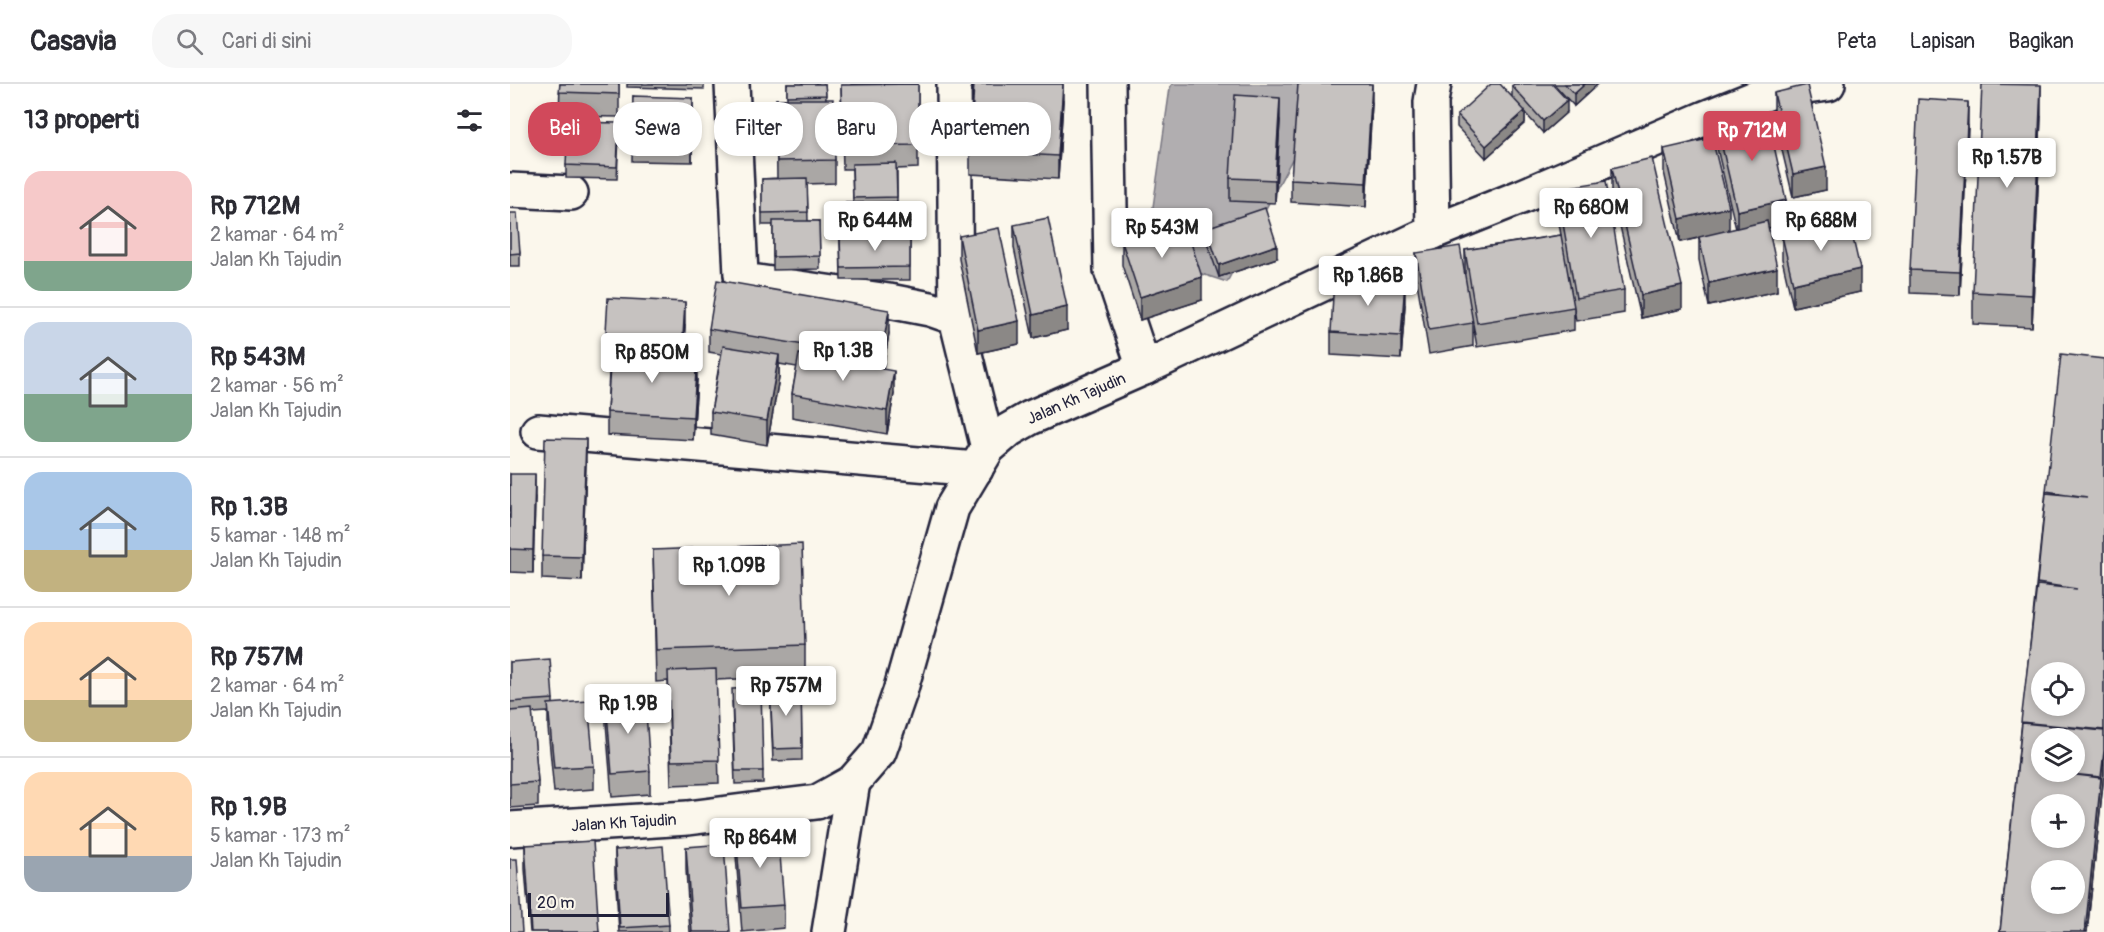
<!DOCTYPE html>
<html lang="id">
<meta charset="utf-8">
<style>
:root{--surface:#fff;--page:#f7f7f7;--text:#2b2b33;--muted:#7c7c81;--line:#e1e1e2;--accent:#d1495b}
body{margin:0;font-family:Pangolin,sans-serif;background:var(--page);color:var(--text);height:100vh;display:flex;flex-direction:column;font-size:22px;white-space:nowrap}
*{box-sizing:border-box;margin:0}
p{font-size:20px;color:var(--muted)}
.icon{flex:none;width:33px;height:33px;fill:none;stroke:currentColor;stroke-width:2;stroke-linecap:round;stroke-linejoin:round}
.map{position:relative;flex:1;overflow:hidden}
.drawer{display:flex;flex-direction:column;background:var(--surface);width:510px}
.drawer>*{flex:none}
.top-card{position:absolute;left:18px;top:18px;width:570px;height:54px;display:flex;gap:12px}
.controls{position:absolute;left:1521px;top:578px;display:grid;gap:12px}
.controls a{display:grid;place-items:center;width:54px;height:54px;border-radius:50%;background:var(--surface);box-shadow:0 3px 9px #0003;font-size:30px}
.scale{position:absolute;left:18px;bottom:15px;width:141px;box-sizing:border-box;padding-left:6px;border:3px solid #22223b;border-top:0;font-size:16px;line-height:21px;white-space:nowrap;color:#22223b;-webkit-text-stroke:4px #fbf7ec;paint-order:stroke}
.price{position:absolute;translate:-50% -51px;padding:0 14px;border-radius:6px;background:#fff;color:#222;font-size:20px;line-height:39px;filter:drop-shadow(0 2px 3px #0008)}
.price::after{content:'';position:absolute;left:50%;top:36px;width:18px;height:14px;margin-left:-9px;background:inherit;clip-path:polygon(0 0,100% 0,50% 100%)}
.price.selected{background:var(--accent);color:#fff}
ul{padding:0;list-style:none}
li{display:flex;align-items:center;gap:18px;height:150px;padding:0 24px}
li+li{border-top:2px solid var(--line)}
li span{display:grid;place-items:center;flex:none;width:168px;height:120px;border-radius:18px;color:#555}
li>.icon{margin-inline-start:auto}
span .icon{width:72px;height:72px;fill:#fffc;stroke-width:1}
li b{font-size:26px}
h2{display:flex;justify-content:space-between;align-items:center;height:72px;padding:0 24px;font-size:26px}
.chip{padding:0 21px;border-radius:24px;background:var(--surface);box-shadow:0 3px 9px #0003;font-size:21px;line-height:54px}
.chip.selected{background:var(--accent);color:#fff}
header{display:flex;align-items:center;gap:36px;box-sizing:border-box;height:84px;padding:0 30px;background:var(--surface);border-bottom:2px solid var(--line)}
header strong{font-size:28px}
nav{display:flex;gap:33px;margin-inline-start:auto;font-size:21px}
.search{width:420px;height:54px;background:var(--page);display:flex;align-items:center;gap:15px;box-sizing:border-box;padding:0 21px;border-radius:24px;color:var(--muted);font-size:22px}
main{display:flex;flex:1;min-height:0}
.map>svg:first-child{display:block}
</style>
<header>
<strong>Casavia</strong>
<div class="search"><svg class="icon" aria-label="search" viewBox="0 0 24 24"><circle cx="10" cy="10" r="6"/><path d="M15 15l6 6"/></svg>Cari di sini</div>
<nav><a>Peta</a><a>Lapisan</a><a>Bagikan</a></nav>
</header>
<main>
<section class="drawer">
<h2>13 properti<svg class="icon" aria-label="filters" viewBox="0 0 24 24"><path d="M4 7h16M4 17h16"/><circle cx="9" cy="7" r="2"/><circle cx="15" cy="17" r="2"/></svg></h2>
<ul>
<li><span style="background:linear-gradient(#f6c9c9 75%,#7fa58c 0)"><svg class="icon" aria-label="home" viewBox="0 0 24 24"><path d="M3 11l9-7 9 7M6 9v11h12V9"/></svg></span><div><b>Rp 712M</b><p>2 kamar · 64 m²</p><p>Jalan Kh Tajudin</p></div></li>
<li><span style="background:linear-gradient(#c9d6e8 60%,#7fa58c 0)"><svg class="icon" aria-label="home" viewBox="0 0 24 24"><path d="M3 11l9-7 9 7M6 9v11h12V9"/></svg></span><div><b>Rp 543M</b><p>2 kamar · 56 m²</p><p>Jalan Kh Tajudin</p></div></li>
<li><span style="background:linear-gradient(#a9c7e8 65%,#c2b280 0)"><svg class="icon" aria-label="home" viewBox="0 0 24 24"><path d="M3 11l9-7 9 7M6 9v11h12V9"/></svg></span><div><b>Rp 1.3B</b><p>5 kamar · 148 m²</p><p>Jalan Kh Tajudin</p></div></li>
<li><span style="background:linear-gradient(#ffd9b3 65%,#c2b280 0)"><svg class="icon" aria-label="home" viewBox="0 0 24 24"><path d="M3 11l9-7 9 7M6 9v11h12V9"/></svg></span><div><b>Rp 757M</b><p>2 kamar · 64 m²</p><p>Jalan Kh Tajudin</p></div></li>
<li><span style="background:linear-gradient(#ffd9b3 70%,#9aa5b1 0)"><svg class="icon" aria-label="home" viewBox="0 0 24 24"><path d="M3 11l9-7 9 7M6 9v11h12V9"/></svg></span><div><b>Rp 1.9B</b><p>5 kamar · 173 m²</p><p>Jalan Kh Tajudin</p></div></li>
</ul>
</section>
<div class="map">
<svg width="1594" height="848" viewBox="0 0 1594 848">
<rect width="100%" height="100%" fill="#fbf7ec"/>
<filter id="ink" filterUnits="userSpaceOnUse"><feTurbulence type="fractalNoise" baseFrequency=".0167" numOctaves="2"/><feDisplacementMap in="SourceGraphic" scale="12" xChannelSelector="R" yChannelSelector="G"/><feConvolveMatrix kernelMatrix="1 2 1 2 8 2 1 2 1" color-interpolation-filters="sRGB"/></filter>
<g filter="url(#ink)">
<path fill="#b1aeb0" stroke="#787681" stroke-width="1.5" d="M662,0H822L717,198L636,172L660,4Z"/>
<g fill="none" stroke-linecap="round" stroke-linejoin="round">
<defs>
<path id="street" d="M222,0L231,191L234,196L379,217L420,225L446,234
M444,0L446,234L478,364
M598,0L601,186L634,284
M0,106L61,109
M923,148L921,18L924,0
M28,347L466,385
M319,848L343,698"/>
<g id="secondary">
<path id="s1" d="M0,745L178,734L307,718L343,698L369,668L390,608L442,424L478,364L499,346L520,334L634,284L923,148L1013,112L1195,34L1260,8L1318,0"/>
</g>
</defs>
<use href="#street" stroke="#22223b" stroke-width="38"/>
<use href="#secondary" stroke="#22223b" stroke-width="38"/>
<use href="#street" stroke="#fbf7ec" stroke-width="33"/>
<use href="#secondary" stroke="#fbf7ec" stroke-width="33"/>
</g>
<path fill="#aaa7a5" stroke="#22223b" stroke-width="1.5" d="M50,0H109V33L49,32Z
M117,0H194V5L117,3Z
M277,0H315L316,15L325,76V99L297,100L298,137H309L310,185L263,186V141H252V95L267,94L266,15H277Z
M408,0V84L387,85V153H400V196H331L330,154H334V119H343L342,85H333L331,1Z
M1044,0H1088L1064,22Z
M1002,2L1057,28L1033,49L1015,29V39L976,74L947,43V31L1002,12Z
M1264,9L1316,106L1283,113L1264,32Z
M123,12L183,37L182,78L122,77Z
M553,17L548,95L460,90V67Z
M862,19L856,123L781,118V95Z
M1531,32L1522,243L1463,240V208Z
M770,37L765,119L720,117V94Z
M1207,41L1276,140L1258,144L1267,207L1199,222L1189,176V154L1170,158L1154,88V65L1219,146L1226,145L1207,64Z
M1458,41L1450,211L1400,209V186Z
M109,51L107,95L56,94V81Z
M1102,84L1172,225L1131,234L1102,107Z
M1047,105L1114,206V229L1066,237L1064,223V246L967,263L963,240V262L919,270L906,192V169L955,189V166L1051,151L1047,128Z
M0,129L10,169V182H0Z
M504,141L557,246L523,254L504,164Z
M696,144L767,174L709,193L696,156Z
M449,152L509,260L468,269L449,175Z
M1272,152L1350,208L1283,223L1272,175Z
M612,158L692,216L630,236L612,181Z
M895,221L891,275L821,271V248Z
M175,242L173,271L187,295L183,356L97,351V328L99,288L95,287V264Z
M199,245L379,249L373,285L384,310L377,350L282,333V310L287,283L269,280V294L257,361L201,351V328L211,270L199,268Z
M1594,275V690L1577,848H1490L1536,407Z
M76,378L72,497L32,495V472Z
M0,390L25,413L23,489L0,488Z
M143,466L295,561V592L206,596L209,699L161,701L158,597L146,598Z
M0,578L43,615V620L84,682V705L44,708L38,644V628L22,629L28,698V722L0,724Z
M260,603H291L292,676L263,677Z
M96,616L140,687V710L102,713L96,639Z
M222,617L253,687V699L225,700Z
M226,749L274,821V844L232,848L226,772Z
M15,761L89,848H20L15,785Z
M176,763L220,848H180L176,786Z
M105,766L159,841V848H109L105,789Z"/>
<path fill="#8b8886" stroke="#22223b" stroke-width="1.5" d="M553,0V17L548,95V72Z
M862,0V19L856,123V99Z
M1075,0H1088L1064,22V10Z
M1531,1V32L1522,243V211Z
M183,14V37L182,78V55Z
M770,14V37L765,119V96Z
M1057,16V28L1033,49V37Z
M1458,18V41L1450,211V188Z
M1015,27V39L976,74V62Z
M1316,83V106L1283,113V90Z
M1276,116V140L1227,151V127Z
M1219,123V147L1170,158V135Z
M767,161V174L709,193V181Z
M1267,184V207L1199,222V199Z
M1350,185V208L1283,223V200Z
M692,193V216L630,236V213Z
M895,198V221L891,275V252Z
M1172,202V225L1131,234V211Z
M175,218V242L172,292V269Z
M557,223V246L523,254V231Z
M379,226V249L371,298V274Z
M509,237V260L468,269V246Z
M269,271V294L257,361V337Z
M187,272V295L183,356V333Z
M384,287V310L377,350V327Z
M76,355V378L72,497V473Z
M25,390V413L23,489V466Z
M1594,667V690L1577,848H1575Z"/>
<path fill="#c6c2c0" stroke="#22223b" stroke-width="1.5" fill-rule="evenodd" d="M50,0H109V10L49,8Z
M277,0H315L316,11L277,12Z
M341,0H393L341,1Z
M408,0V61L333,62L331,1Z
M464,0H553L548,72L460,67Z
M788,0H862L856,99L781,95Z
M981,0H990L1015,27L976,62L947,31Z
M1004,0H1042L1057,16L1033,37L1002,2Z
M1055,0H1075L1064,10Z
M1472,0L1531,1L1522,211L1463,208Z
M1297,1L1316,83L1283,90L1264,9Z
M725,11L770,14L765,96L720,94Z
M123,12L183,14L182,55L122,53Z
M266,15H323L325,76L267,77Z
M1408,15L1458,18L1450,188L1400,186Z
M1257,30L1276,116L1227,127L1207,41Z
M58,38L109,39L107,83L56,81Z
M1202,54L1219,123L1170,135L1154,65Z
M1142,74L1172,202L1131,211L1102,84Z
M386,79L387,113L343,114L342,80Z
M297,94L298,128L252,129V95Z
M1096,97L1114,206L1066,214L1047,105Z
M387,118V143L334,144V119Z
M755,124L767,161L709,181L696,144Z
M0,129H7L10,169L0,170Z
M538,134L557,223L523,231L504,141Z
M263,137H309L310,172L263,173Z
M674,137L692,193L630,213L612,158Z
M1257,137L1267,184L1199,199L1189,153Z
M1339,137L1350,185L1283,200L1272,152Z
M489,144L509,237L468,246L449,152Z
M1051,151L1064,223L967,239L955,166Z
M400,153V183L331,184L330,154Z
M950,162L963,239L919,246L906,169Z
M824,193L895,198L891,252L821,248Z
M207,196L379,226L371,274L199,245Z
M98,214L175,218L172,269L95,264Z
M213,262L269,271L257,337L201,328Z
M101,267L187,272L183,333L97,328Z
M289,270L384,287L377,327L282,310Z
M1551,270L1594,275V646L1511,638L1527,501L1567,505L1527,499L1536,409L1577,413L1536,407ZM1532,588H1564V621H1532Z
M35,354L76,355L72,473L32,472Z
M0,390H25L23,466L0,465Z
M292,460L295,561L146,566L143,466Z
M40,575L43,615L0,618V578Z
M206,585L209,676L161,677L158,587Z
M260,603H291L292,664L263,665Z
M251,604L253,687H225L222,605Z
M135,613L140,687L102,690L96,616Z
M78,617L84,682L44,684L38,620Z
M22,625L28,698L0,700V627Z
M1512,639L1594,647V667L1591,693L1551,689L1591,694L1575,848H1490ZM1532,654H1564V687H1532ZM1532,720H1564V753H1532ZM1532,786H1564V819H1532Z
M268,746L274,821L232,824L226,749Z
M83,757L89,848H21L15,761Z
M214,760L220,848H182L176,763Z
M153,762L159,841L110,844L105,766Z
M0,775H7L12,848H0Z"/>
</g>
<g text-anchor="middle" stroke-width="4.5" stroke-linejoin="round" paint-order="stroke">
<g font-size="16" fill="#22223b" stroke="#fbf7ec">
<text dy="6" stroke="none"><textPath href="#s1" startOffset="816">Jalan Kh Tajudin</textPath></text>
<text dy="6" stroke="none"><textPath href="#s1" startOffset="114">Jalan Kh Tajudin</textPath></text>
</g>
</g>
</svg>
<div class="controls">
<a><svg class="icon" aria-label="locate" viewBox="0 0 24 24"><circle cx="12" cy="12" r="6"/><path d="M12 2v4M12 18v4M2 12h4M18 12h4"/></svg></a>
<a><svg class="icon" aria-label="layers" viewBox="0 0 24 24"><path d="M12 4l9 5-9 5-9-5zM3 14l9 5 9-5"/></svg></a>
<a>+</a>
<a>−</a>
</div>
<div class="scale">20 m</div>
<b class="price selected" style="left:1242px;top:78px">Rp 712M</b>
<b class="price" style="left:1497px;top:105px">Rp 1.57B</b>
<b class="price" style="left:1081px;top:155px">Rp 680M</b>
<b class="price" style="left:365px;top:168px">Rp 644M</b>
<b class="price" style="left:1311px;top:168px">Rp 688M</b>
<b class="price" style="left:652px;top:175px">Rp 543M</b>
<b class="price" style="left:858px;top:223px">Rp 1.86B</b>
<b class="price" style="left:333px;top:298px">Rp 1.3B</b>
<b class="price" style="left:142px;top:300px">Rp 850M</b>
<b class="price" style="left:219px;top:513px">Rp 1.09B</b>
<b class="price" style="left:276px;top:633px">Rp 757M</b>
<b class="price" style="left:118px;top:651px">Rp 1.9B</b>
<b class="price" style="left:250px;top:785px">Rp 864M</b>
<div class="top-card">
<a class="chip selected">Beli</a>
<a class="chip">Sewa</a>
<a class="chip">Filter</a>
<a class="chip">Baru</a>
<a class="chip">Apartemen</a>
</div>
</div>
</main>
